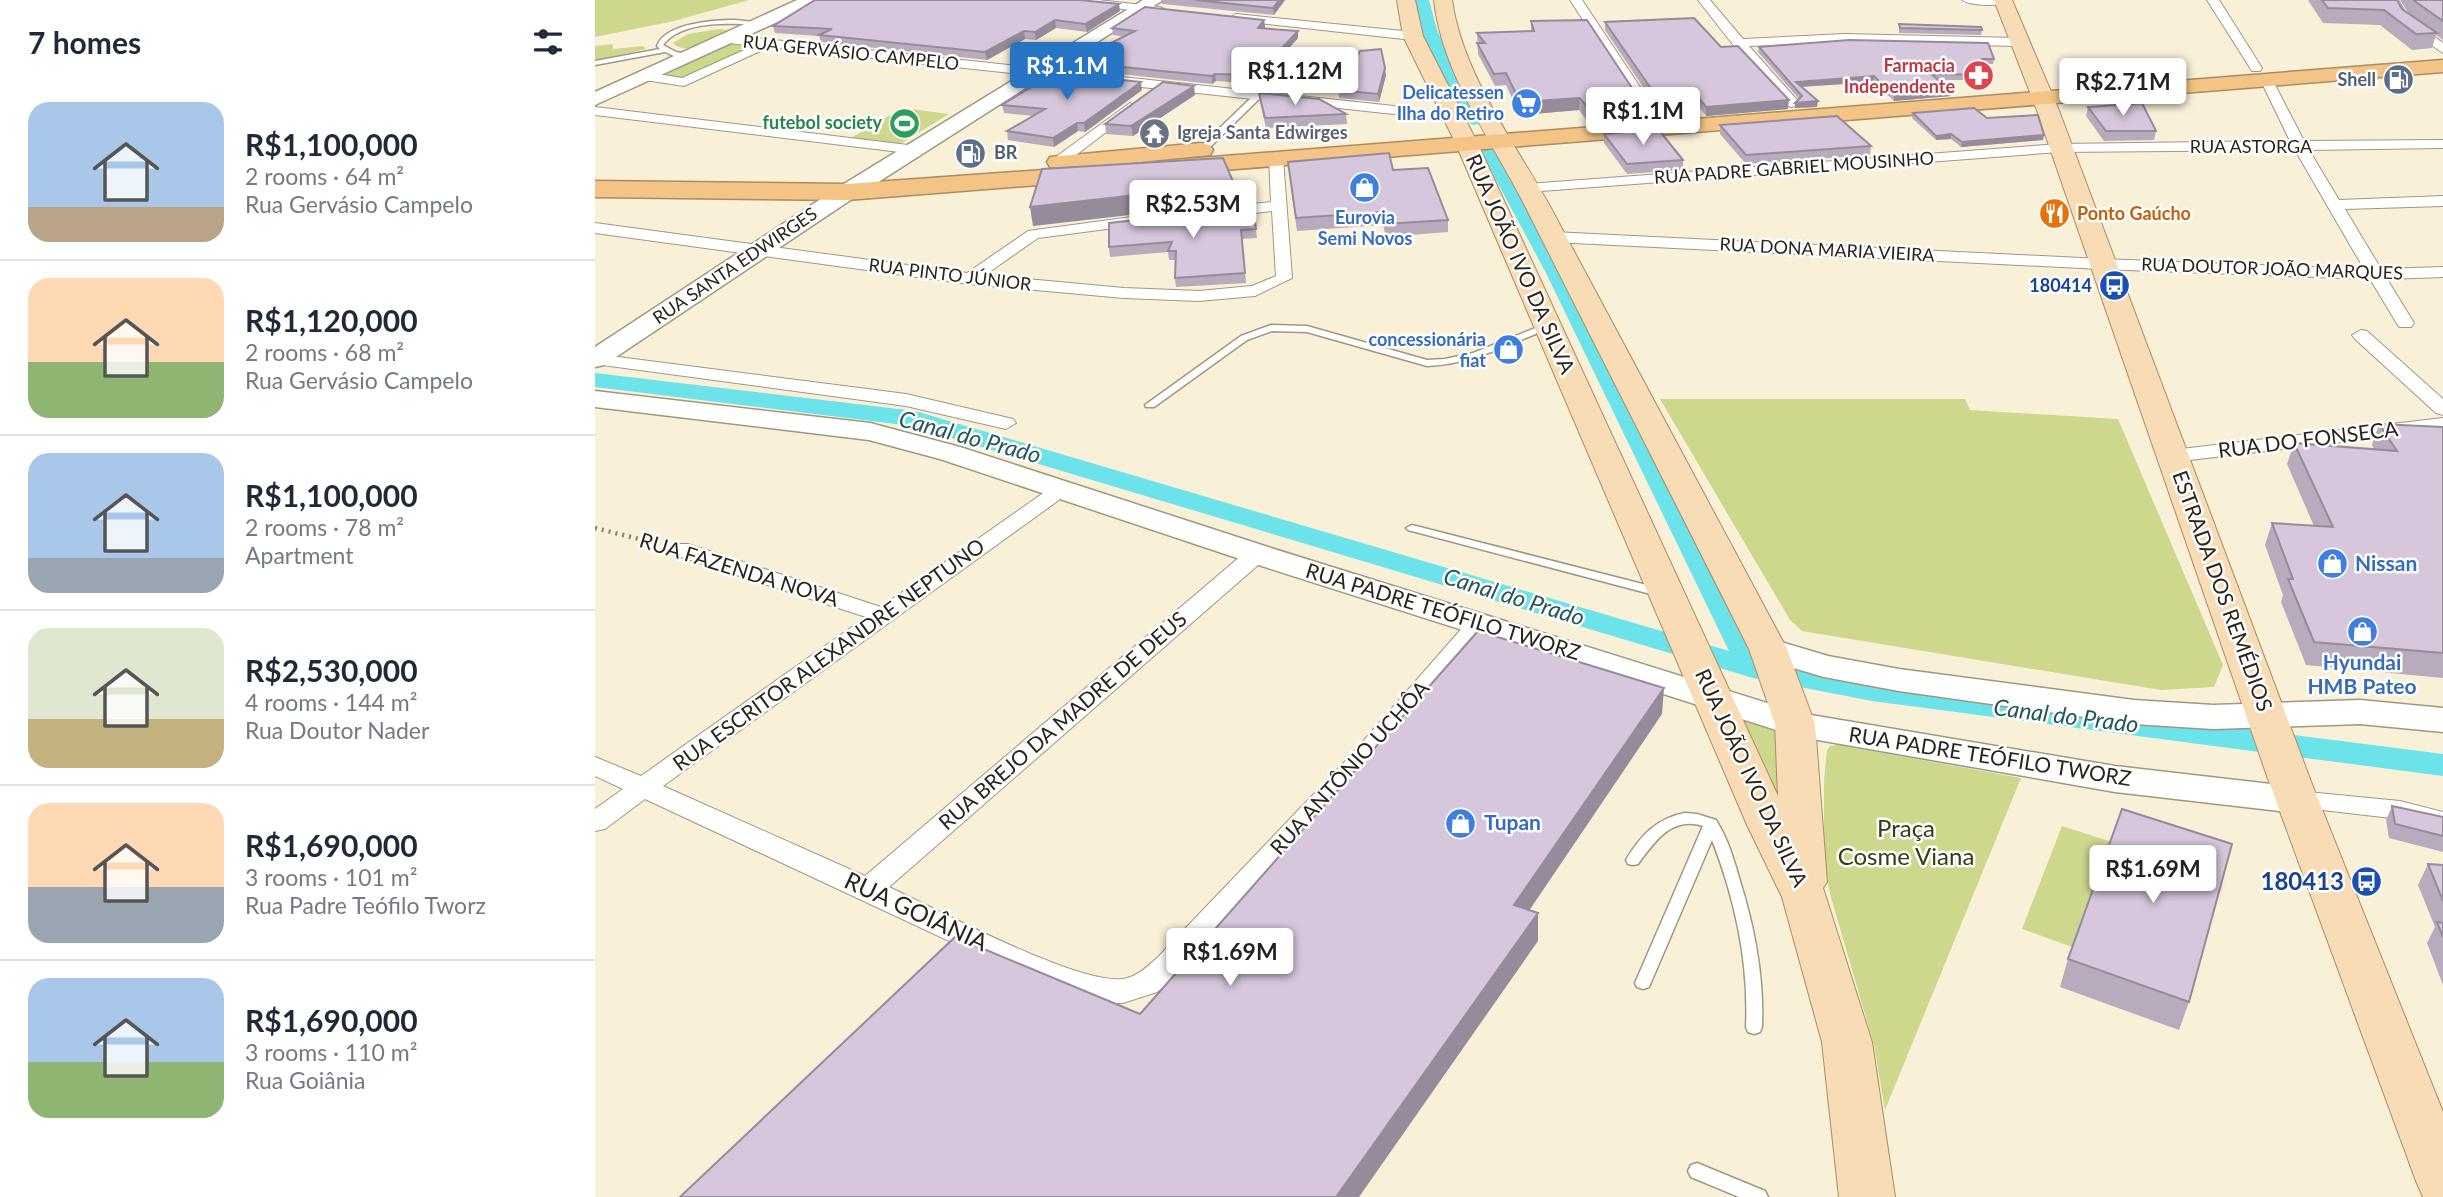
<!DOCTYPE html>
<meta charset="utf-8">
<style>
:root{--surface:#fff;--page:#f6f6f7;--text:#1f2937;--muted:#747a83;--line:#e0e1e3;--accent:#2874c4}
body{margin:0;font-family:Lato,sans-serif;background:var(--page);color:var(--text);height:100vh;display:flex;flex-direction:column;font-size:26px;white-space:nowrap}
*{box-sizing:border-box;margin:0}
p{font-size:23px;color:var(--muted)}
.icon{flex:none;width:38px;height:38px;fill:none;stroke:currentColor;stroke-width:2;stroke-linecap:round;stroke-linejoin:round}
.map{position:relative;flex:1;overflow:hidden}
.drawer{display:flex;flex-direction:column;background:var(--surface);width:595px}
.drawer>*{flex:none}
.price{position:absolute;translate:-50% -60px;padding:0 16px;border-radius:7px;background:#fff;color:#222;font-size:23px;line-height:46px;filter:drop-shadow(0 2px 4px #0008)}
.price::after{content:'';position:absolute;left:50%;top:42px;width:21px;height:16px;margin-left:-10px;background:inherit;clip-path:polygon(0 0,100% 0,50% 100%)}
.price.selected{background:var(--accent);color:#fff}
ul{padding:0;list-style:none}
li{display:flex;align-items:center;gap:21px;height:175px;padding:0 28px}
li+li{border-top:2px solid var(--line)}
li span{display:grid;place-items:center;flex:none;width:196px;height:140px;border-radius:21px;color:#555}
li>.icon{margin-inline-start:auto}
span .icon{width:84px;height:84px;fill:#fffc;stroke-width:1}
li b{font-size:30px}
h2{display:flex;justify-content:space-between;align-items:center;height:84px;padding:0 28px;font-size:30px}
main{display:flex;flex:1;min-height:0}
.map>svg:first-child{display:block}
</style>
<main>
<section class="drawer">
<h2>7 homes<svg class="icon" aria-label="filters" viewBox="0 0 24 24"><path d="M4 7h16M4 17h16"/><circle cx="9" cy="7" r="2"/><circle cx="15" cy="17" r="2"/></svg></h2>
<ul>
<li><span style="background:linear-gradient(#a9c7e8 75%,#b9a48a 0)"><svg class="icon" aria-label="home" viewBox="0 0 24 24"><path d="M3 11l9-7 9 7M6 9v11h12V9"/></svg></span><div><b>R$1,100,000</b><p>2 rooms · 64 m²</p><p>Rua Gervásio Campelo</p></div></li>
<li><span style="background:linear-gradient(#ffd9b3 60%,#8fb573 0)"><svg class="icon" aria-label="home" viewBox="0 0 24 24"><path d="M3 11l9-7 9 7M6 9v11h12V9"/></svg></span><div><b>R$1,120,000</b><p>2 rooms · 68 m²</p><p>Rua Gervásio Campelo</p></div></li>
<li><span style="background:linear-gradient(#a9c7e8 75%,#9aa5b1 0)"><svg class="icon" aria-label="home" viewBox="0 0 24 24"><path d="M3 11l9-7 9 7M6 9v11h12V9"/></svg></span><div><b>R$1,100,000</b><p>2 rooms · 78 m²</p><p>Apartment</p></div></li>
<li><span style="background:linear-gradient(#dfe7d0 65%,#c2b280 0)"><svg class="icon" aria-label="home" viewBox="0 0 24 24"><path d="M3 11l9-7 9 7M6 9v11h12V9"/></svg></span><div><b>R$2,530,000</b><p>4 rooms · 144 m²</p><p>Rua Doutor Nader</p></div></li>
<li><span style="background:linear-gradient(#ffd9b3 60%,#9aa5b1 0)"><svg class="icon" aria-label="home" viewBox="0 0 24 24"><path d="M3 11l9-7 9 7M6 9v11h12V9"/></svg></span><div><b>R$1,690,000</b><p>3 rooms · 101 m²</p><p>Rua Padre Teófilo Tworz</p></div></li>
<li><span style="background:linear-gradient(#a9c7e8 60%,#8fb573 0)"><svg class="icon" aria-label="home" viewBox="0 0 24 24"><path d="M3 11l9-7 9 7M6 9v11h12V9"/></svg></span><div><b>R$1,690,000</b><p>3 rooms · 110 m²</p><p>Rua Goiânia</p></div></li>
</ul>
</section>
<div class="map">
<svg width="1848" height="1197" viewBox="0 0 1848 1197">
<rect width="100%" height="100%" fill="#f9f0d8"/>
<path fill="#cdd88d" d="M0,0H154L79,21L0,37Z
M124,29L139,31C122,37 92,58 78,43L93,34Z
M137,42L166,46L91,80L66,75Z
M18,44V49L48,46L51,49L0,61V46Z
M307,108L354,114L300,147L251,141Z
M1370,399L1375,410L1523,419L1628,665L1619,687L1566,690L1207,631L1195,620L1065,399Z
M1139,716L1184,727L1194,830Z
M1244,745L1426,778L1290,1110L1279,1045L1235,894L1229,863V781L1232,750L1235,746Z
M1467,826L1517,842L1480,948L1427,929Z"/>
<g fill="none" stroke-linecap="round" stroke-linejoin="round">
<path fill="#6ce2ea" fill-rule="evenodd" d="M820,0H834L842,30L887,120L884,124L878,125L869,120L826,30Z
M894,144L903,150L973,273L1170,660L1277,681L1848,754V776L1277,701L1158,678L317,426L0,387V373L320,411L1134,651L951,273L885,150Z"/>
<defs>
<path id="lane" d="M140,20L168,23L165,25C137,23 87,20 68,45L81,52L98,55V57L79,56L70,52L0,65V61L65,49L62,46C70,23 119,20 140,20Z
M659,95L666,97L610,152H604V148Z
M953,323L956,324V328C913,344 879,364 832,366L712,332L677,331L652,340L559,407H551L550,405L646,336L676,325L712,326L832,360L850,359L878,353Z
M817,525L1071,590L1073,593L1067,597L813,530L811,528Z
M1090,813L1102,814L1121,820C1133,839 1139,860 1145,881C1160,929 1169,977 1167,1027L1165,1032L1159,1034L1153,1032L1151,1027C1154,963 1140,899 1117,840L1054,987L1048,989L1042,987L1040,983L1108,826C1077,816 1060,841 1043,864L1038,865L1033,864L1031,860C1045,836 1062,818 1090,813Z
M1102,1163L1170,1191L1173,1197H1144L1096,1177L1093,1171L1096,1165Z"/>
<path id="street" d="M465,0H503L565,7L571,10L565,13L471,3Z
M975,0H987L1063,114L1061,117H1051Z
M1103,0H1115L1148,39L1249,34L1424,38L1430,42L1424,46L1249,42L1154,46L1202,100L1204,103L1197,107L1192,106L1139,46Z
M1367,0H1414L1415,1C1405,7 1377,6 1367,0Z
M1612,0H1624L1667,68L1665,71H1657Z
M1791,0H1803L1814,19L1848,43V53L1805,23Z
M641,14L818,32L824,36L818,40L637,20L635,18Z
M131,35L799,106L806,110L799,114L174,47L89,86L50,80L44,76L50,72L87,78L158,46L127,42L125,39Z
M1671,75L1677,79L1709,141L1848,140V148L1714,150L1744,200L1848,196V206L1750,209L1786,269L1848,267V277L1792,279L1819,323L1816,327H1804L1775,279L1506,269L958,242L950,237L958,232L1506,259L1769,269L1700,150L1464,152L933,192L926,188L933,184L1464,144L1695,141L1665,79Z
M535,103L542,107L540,110L468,165H458L456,162L458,159Z
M0,107L321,146L328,150L321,154L0,115Z
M681,154L688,158L697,278L660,296L604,301L529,298L374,284L0,233V223L372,273L433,231L544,216L550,218L552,221L550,224L443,238L390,275L529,288L604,291L657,286L681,276L677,211L627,217L619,212L627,207L676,202L674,158Z
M1766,330L1772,331L1848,399V415L1841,413L1760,339L1757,335Z
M0,354L311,394L418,419L421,423L411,429L311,406L0,364Z
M1848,418V430L1578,462L1571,460L1568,456L1571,452L1578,450Z
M468,482L475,484L478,488L475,492L68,786L270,876L654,549H670L673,554L670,559L294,887C342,909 482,985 528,979C542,977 553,966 563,957L756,755L875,619H891L895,624L891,629L774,767L585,973L562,992L528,1003H503L492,999L427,975L50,799L10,829L0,831V809L28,789L0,776V757L46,776L271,617L77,554L74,549L77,544H93L286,607L461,484Z
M1702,791L1805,801L1848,812V830L1805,819L1693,806L1689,800L1693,794Z"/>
<path id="secondary" d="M202,0H224L222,4L0,105V92Z
M548,0H568L260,197L9,365L0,367V347L244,187Z
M0,391L275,423L365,447L673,547L1204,713L1520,766L1702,787L1716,791L1721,800L1716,809L1702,813L1520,792L1200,736L651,561L345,459L274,440L0,407Z
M1173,638L1233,656L1304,669L1539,700L1618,705L1765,700L1848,708V732L1765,724L1618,729L1539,724L1304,691L1229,677L1161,657L1156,649L1161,641Z"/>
<path id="primary" d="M802,0H820L828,36L882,142L1183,796L1180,724L1154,649C1080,502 1005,355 931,208C898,142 847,75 839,0H857C868,76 921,144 957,210C1035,356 1114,503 1192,649L1220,724L1232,882L1228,888L1277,1042L1300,1197H1244L1227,1042L1187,897L1152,825L860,142L808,36Z
M1399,0H1417L1463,108L1715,779L1848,1112V1197H1828L1821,1181L1673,779L1441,108Z"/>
<path id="highway" d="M1848,60V72L579,174L570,172L567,167L570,162L579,160Z
M606,143L615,145L618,150L615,155L495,167L503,169L506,174L503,179L494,181L252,200L0,197V181L252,184L462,169L455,167L452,162L455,157Z"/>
</defs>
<use href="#lane" stroke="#9f9881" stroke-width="3"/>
<use href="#street" stroke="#9f9881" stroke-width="2"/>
<use href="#secondary" stroke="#9f9881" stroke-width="3"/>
<use href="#primary" stroke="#ac8c60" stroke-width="2"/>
<use href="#highway" stroke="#ac8c60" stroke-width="3"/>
<path stroke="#888272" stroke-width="4.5" stroke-dasharray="2 5" stroke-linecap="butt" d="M0,528L64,544"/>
<use href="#lane" fill="#fff" fill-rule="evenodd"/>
<use href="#street" fill="#fff" fill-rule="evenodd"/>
<use href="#secondary" fill="#fff" fill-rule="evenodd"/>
<use href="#primary" fill="#f8dcb6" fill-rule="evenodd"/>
<use href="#highway" fill="#f3c485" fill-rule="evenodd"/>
</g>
<path fill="#b8abbd" d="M566,0H690L679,15L567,4Z
M1713,0H1802L1807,9L1814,14L1805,0H1848V40L1841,35L1837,48L1817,50L1785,25L1728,23Z
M219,1L525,11L492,32L461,28L441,40L430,39L392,60L226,42L224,36L180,33L178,26Z
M669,20L670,27L669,29L703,31V38L686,57L695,85L696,92L653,88L652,83L621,81L617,84L479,69L478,62L529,37L518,35L517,28Z
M936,21L1041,94V99L1048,108V120L995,125L984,110L925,115L911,85L900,86L883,54L882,33L936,31Z
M1010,22L1126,47L1193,109L1111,116L1100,102L1060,105L1010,30Z
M1304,24L1387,30L1386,35L1304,33Z
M1164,47L1399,59L1398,64H1390L1396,75L1395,80H1343L1356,96L1299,101L1279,82L1207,87L1222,107L1200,108L1204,99L1163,52Z
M791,75L784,102L744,98V90Z
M547,90L490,132L483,131L459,147L413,140L412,131L438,116L409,113L407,105Z
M664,93L751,114L752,124L671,128L665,102Z
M600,95L538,136L511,134L510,124Z
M1493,107L1561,131L1559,140L1509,141L1491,116Z
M1318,113L1392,118L1449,135L1448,140L1366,147L1356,139L1341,140L1317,118Z
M1125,125L1276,146L1275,155L1151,164L1125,134Z
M1009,134L1088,160V170L1032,174L1009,143Z
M798,170L853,220V232L791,237L788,225L702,231L694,174Z
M658,207L662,238L647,239L651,283L581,287L580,278L581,260H574L573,252L515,257L514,247Z
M1784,424L1848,427V678L1711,665L1686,602L1688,595L1670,545L1677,523L1719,526L1692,464L1699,443L1779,449L1777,445Z
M1797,806L1848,817V852L1794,838L1791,820Z
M1833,864L1848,865V985L1832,943L1840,927L1823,885Z
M1473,959L1594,1002L1584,1030L1465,987Z"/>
<path fill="#968b9a" d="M684,0H690L679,15L678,8Z
M524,4L525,11L492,32L490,24Z
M460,20L461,28L441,40L440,32Z
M669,20L670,27L664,36L663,28Z
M429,31L430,39L392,60L390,52Z
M703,31V38L685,58L684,51Z
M790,68L791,75L784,102L783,94Z
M620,74L621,81L617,84V76Z
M1279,76V82L1201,87V82Z
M546,82L547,90L490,132L489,123Z
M599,86L600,95L538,136L536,126Z
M1357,91L1356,96L1299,101V95Z
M985,98L984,110L925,115V102Z
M1194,100L1193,109L1111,116V107Z
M1223,101L1222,107L1200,108V103Z
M1048,108V120L995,125L996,112Z
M482,123L483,131L459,147L458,138Z
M1356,134V139L1341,140V136Z
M1449,135L1448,140L1366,147L1367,142Z
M639,184L641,203L438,226L435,207Z
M1069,688L1067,714L919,933V905Z
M943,913V941L764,1197H741Z"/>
<path fill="#d6c7dc" stroke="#968b9a" stroke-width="2" d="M220,0H485L524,4L490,24L460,20L440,32L429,31L390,52L224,35L237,29L178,26Z
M600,0H684L678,8Z
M1727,0H1802L1807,9L1842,33L1821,34L1789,10L1733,8Z
M1819,0H1848V21L1821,2Z
M550,7L669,20L663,28L703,31L684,51L695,85L652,80L651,75L620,74L617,76L478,62L540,31L517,28Z
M1099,18L1126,47L1143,46L1194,100L1111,107L1101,94L1061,96L1010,22Z
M992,20L1041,94H1037L1048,108L996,112L985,98L925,102L911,73L899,74L882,43H890L882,33L939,31L936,21Z
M1304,24L1386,27L1387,30L1305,28Z
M1254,40L1393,43L1399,59H1387L1396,75L1336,74L1357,91L1299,95L1279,76L1201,82L1223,101L1200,103L1207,96L1164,47Z
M786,49L790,68L783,94L744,90L765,51Z
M459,73L546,82L489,123H482L458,138L412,131L450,109L407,105Z
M568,82L599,86L536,126L510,124Z
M664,93L724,99L751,114L670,118Z
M1547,103L1561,131H1511L1493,107Z
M1379,108L1392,118L1443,115L1449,135L1367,142L1356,134L1341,136L1318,113Z
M1242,116L1276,146L1151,155L1125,125Z
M1063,129L1088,160L1032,164L1009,134Z
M794,153L798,170L833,168L853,220L790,224L787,212L701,218L693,162Z
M628,158L639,184L435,207L447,169Z
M658,207L661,229L646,230L650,273L580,278L581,251H573L577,242L514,247V223Z
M1784,424L1848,427V653L1719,642L1693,579H1698L1677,523L1738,527L1699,443L1802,451Z
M883,631L1069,688L919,905L943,913L741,1197H85L360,937L545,1014Z
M1797,806L1848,817V836L1800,824Z
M1527,809L1637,844L1594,1002L1473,959Z
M1833,864L1848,865V901Z
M1842,922L1848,923V937Z"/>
<defs>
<symbol id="pharmacy-disc" viewBox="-11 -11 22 22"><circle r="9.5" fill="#e0444e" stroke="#fefefe"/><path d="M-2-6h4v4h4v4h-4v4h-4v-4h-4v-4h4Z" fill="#fff"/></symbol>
<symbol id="fuel-disc" viewBox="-11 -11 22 22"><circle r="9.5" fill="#5c6f8a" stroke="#fefefe"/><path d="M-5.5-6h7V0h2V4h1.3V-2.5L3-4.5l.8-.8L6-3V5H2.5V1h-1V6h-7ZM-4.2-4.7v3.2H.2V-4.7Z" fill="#fff"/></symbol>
<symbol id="supermarket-disc" viewBox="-11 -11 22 22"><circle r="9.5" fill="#3f7fe0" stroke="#fefefe"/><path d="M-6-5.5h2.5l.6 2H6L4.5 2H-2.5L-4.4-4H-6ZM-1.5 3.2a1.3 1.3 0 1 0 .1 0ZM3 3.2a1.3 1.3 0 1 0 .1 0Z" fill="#fff"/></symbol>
<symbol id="stadium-disc" viewBox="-11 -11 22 22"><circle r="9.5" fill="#2e9e5b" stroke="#fefefe"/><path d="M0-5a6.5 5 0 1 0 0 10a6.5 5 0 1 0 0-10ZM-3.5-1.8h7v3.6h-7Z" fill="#fff"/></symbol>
<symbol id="temple-disc" viewBox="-11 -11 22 22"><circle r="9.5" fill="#6b7280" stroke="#fefefe"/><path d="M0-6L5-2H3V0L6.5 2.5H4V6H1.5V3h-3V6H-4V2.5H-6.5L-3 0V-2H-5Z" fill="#fff"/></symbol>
<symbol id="shop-disc" viewBox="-11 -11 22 22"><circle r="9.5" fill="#3f7fe0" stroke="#fefefe"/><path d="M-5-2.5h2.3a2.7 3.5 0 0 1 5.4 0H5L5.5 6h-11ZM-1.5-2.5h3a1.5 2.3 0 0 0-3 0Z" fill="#fff"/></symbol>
<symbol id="restaurant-disc" viewBox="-11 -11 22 22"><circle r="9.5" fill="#e8710a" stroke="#fefefe"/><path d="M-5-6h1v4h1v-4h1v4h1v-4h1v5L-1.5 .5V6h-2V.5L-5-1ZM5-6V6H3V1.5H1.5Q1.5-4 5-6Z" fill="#fff"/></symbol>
<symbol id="bus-disc" viewBox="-11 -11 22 22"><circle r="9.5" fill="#1a4fb4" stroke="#fefefe"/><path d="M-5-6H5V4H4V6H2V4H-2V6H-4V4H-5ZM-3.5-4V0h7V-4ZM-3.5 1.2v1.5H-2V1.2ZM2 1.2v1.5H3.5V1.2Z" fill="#fff"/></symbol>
</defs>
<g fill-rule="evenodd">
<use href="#pharmacy-disc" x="1366" y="58" width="35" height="35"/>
<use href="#fuel-disc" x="1786" y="62" width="35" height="35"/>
<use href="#supermarket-disc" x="914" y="86" width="35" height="35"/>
<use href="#stadium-disc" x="292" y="106" width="35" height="35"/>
<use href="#temple-disc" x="542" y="116" width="35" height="35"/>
<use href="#fuel-disc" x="358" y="136" width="35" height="35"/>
<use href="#shop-disc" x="752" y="170" width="35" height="35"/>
<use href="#restaurant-disc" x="1442" y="196" width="35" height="35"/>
<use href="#bus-disc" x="1502" y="268" width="35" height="35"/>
<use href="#shop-disc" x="896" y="332" width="35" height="35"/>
<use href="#shop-disc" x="1720" y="546" width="35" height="35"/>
<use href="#shop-disc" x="1750" y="614" width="35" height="35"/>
<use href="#shop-disc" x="848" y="806" width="35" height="35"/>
<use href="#bus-disc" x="1754" y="864" width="35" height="35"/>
</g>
<g text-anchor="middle" stroke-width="5" stroke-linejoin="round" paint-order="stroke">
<g font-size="18" fill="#28251c" stroke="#fefefe">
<text transform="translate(256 53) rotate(6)" y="6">RUA GERVÁSIO CAMPELO</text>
<text x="1656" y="153">RUA ASTORGA</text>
<text transform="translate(1199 168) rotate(-4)" y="6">RUA PADRE GABRIEL MOUSINHO</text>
<text transform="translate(1232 250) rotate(3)" y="6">RUA DONA MARIA VIEIRA</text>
<text transform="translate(140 266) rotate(-34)" y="6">RUA SANTA EDWIRGES</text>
<text transform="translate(1677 269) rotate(2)" y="6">RUA DOUTOR JOÃO MARQUES</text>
<text transform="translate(355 275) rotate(7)" y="6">RUA PINTO JÚNIOR</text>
</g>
<g font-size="18" font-weight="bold" fill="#be3a42" stroke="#fefefe" text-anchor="end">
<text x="1360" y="72">Farmacia<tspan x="1360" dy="21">Independente</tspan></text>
</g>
<g font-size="18" font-weight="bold" fill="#4e5e75" stroke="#fefefe" text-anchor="end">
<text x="1781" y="86">Shell</text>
<text x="399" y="159" text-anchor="start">BR</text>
</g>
<g font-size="18" font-weight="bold" fill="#366cbe" stroke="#fefefe" text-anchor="end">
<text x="909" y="99">Delicatessen<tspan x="909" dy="21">Ilha do Retiro</tspan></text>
<text x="770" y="224" text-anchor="middle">Eurovia<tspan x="770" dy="21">Semi Novos</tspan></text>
<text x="891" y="346">concessionária<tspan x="891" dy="21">fiat</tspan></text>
</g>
<g font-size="18" font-weight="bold" fill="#27864d" stroke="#fefefe" text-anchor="end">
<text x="287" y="129">futebol society</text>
</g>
<g font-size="18" font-weight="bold" fill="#5b616d" stroke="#fefefe" text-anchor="start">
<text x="582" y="139">Igreja Santa Edwirges</text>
</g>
<g font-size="18" font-weight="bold" fill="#c56008" stroke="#fefefe" text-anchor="start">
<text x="1482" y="220">Ponto Gaúcho</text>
</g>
<g font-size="18" font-weight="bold" fill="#164399" stroke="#fefefe" text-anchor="end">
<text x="1497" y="292">180414</text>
</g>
<g font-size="21" fill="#28251c" stroke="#fefefe">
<text transform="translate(925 264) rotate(66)" y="7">RUA JOÃO IVO DA SILVA</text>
<text transform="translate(1713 440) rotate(-7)" y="7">RUA DO FONSECA</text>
<text transform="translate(144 570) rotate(17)" y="7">RUA FAZENDA NOVA</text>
<text transform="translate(1627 591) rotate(70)" y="7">ESTRADA DOS REMÉDIOS</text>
<text transform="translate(848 612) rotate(17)" y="7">RUA PADRE TEÓFILO TWORZ</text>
<text transform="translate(234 655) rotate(-36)" y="7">RUA ESCRITOR ALEXANDRE NEPTUNO</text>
<text transform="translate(468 721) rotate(-41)" y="7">RUA BREJO DA MADRE DE DEUS</text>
<text transform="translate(1395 757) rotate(9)" y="7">RUA PADRE TEÓFILO TWORZ</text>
<text transform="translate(755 768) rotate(-48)" y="7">RUA ANTÔNIO UCHÔA</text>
<text transform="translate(1156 778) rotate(65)" y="7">RUA JOÃO IVO DA SILVA</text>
</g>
<g font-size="21" font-weight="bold" fill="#366cbe" stroke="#fefefe" text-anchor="start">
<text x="1760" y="571">Nissan</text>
<text x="1767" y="670" text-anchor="middle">Hyundai<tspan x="1767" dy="24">HMB Pateo</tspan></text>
<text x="889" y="830">Tupan</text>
</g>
<g font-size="23" font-style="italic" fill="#24575a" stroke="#fefefe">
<text transform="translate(375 437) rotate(15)" y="8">Canal do Prado</text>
<text transform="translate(919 597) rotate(17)" y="8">Canal do Prado</text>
<text transform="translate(1471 716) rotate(7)" y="8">Canal do Prado</text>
</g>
<g font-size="24" fill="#373c18" stroke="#fefefe">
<text x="1311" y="837">Praça<tspan x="1311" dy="28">Cosme Viana</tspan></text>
</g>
<g font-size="24" font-weight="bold" fill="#164399" stroke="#fefefe" text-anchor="end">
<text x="1749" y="890">180413</text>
</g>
<g font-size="24" fill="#28251c" stroke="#fefefe">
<text transform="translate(321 912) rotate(25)" y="8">RUA GOIÂNIA</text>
</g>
</g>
</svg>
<b class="price selected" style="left:472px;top:102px">R$1.1M</b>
<b class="price" style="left:700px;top:107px">R$1.12M</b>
<b class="price" style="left:1528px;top:118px">R$2.71M</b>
<b class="price" style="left:1048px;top:147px">R$1.1M</b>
<b class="price" style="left:598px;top:240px">R$2.53M</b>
<b class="price" style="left:1558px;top:905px">R$1.69M</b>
<b class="price" style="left:635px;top:988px">R$1.69M</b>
</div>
</main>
